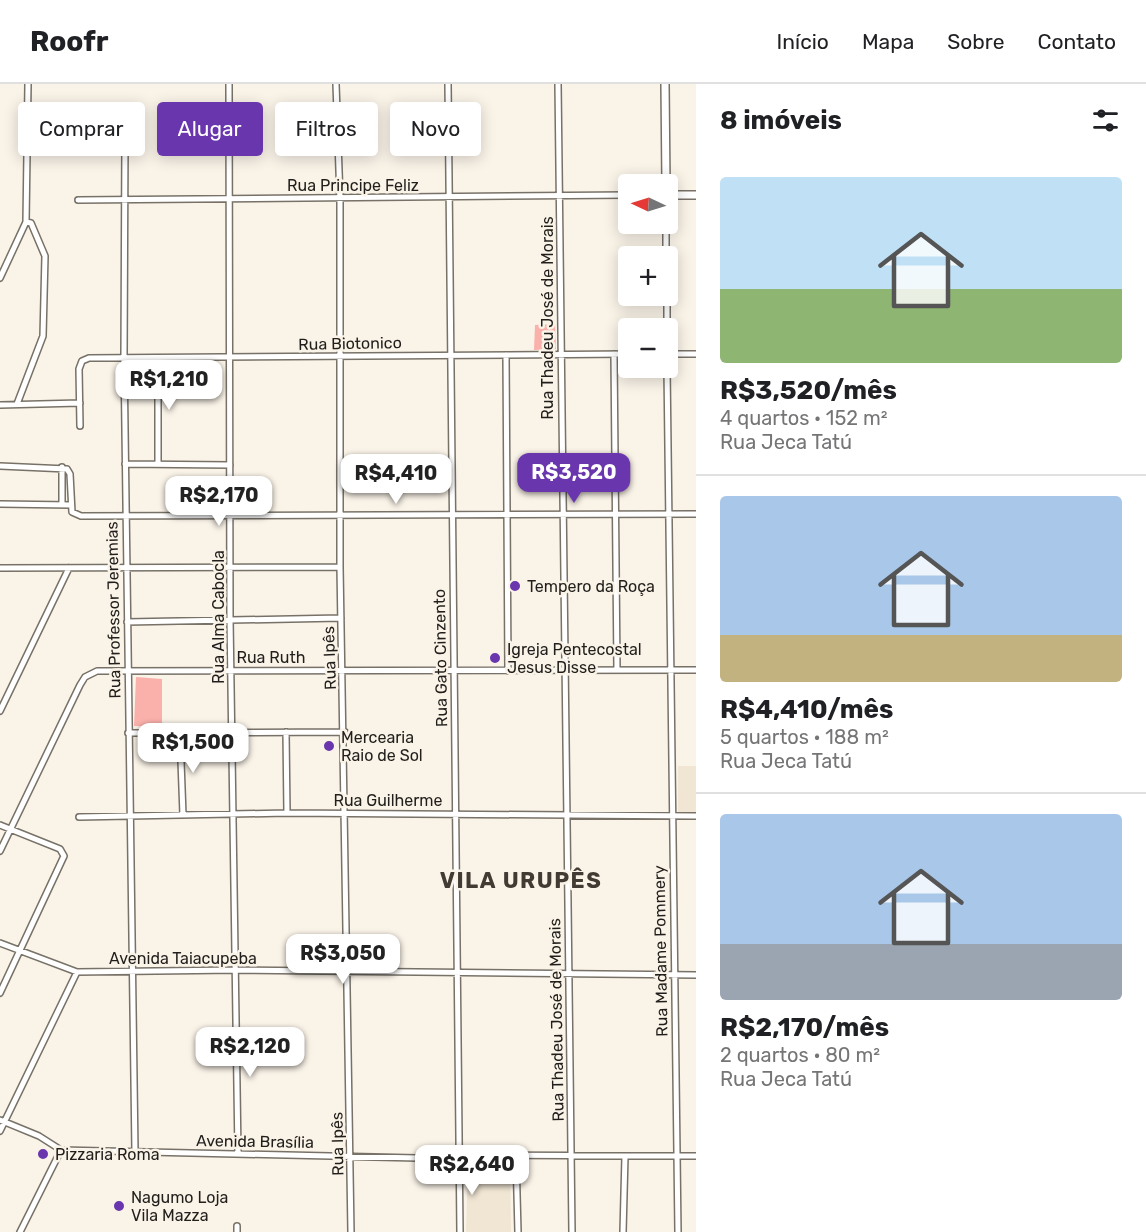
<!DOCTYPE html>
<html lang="pt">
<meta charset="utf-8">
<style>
:root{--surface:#fff;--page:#f6f6f6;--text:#202124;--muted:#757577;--line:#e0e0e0;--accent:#6936ad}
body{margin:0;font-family:Rubik,sans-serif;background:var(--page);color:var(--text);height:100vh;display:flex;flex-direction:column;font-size:22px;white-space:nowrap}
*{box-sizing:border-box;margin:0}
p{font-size:20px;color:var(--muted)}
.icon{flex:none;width:33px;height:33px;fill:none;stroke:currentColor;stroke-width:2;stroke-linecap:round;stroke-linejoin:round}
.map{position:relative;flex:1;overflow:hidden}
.sheet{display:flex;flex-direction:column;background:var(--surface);width:450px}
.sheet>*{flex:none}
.banner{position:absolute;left:18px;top:18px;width:570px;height:54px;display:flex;gap:12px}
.needle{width:39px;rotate:274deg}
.buttons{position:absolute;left:618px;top:90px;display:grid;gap:12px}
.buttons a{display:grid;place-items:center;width:60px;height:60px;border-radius:6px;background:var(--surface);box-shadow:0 3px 15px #0003;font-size:30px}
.price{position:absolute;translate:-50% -51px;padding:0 14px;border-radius:12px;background:#fff;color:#222;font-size:20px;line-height:39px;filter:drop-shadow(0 2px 3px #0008)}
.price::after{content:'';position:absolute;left:50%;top:36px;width:18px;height:14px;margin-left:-9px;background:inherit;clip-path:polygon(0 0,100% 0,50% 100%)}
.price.selected{background:var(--accent);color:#fff}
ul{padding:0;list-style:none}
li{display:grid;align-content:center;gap:12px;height:318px;padding:0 24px}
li+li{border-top:2px solid var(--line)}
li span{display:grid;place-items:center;height:186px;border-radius:6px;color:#555}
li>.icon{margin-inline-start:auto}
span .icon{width:108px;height:108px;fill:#fffc;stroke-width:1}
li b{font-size:26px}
h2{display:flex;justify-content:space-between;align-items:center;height:72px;padding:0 24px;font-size:26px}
.pill{padding:0 21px;border-radius:6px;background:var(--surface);box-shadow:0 3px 15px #0003;font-size:21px;line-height:54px}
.pill.selected{background:var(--accent);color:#fff}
header{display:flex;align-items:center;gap:36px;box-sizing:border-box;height:84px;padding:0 30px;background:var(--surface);border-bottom:2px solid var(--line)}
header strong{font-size:28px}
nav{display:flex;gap:33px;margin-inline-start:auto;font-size:21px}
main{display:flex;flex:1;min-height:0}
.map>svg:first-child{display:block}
</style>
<header>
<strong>Roofr</strong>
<nav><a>Início</a><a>Mapa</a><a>Sobre</a><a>Contato</a></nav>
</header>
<main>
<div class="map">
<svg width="696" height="1148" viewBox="0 0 696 1148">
<rect width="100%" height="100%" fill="#faf3e8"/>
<path fill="#f1e6d4" d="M678,682H696V728H678Z
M474,1075L510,1077L511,1148H466L468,1080Z"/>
<path fill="#fab0ab" d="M555,240L556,265L534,266L535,241Z
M136,593L162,595V643L134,642Z"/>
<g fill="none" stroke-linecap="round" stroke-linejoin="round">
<defs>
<path id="minor" d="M229,0L230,535L238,1070
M336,0L340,115V483L351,1148
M448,0L460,1148
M558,0L572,1148
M125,55L124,273L135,1068
M78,116L628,111
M666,140V172
M0,194L26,138L28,0
M667,212V244
M614,270L617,586
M668,270H696
M506,271L508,587
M667,284L678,1148
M17,320L43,252L45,172L31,139L26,138
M0,321L80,319
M80,342L79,285L82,277L89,274L628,270
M125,380L230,381
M158,380V274
M0,382L67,385L70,390L72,428L81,432L696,430
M62,383V421
M0,420L71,421
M0,484L340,483
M127,538L341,534
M0,627L69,484
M286,648L287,729
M128,649L345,648
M180,650L183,731
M79,733L287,729L696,732
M0,741L60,765L64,772L0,909
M0,767L80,601L85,593L97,587L696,586
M0,859L77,888L235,886L696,891
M0,1036L39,1052L61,1066L461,1075L470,1071L696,1072
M0,1047L77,888
M516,1072L518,1148
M237,1142V1148
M20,1148L61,1066
M623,1148L625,1072"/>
<path id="tertiary" d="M665,0L666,100
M668,111H696"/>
</defs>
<use href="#minor" stroke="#777167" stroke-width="8"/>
<use href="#tertiary" stroke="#777167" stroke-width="10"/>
<use href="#minor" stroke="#fff" stroke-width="5"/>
<use href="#tertiary" stroke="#fff" stroke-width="7"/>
</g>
<g fill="#6936ad" stroke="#faf3e8" stroke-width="2">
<circle cx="515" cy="502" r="6"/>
<circle cx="495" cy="574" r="6"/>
<circle cx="329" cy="662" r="6"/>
<circle cx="43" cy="1070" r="6"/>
<circle cx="119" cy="1122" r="6"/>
</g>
<g text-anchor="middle" stroke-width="5" stroke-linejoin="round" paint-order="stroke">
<g font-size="16" fill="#211e1b" stroke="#faf3e8">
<text x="353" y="107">Rua Principe Feliz</text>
<text transform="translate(547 234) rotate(-90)" y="6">Rua Thadeu José de Morais</text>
<text transform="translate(350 259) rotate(-1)" y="6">Rua Biotonico</text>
<text transform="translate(113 526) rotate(-91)" y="6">Rua Professor Jeremias</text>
<text transform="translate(218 533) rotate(-90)" y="6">Rua Alma Cabocla</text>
<text x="271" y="579">Rua Ruth</text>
<text transform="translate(329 574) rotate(-92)" y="6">Rua Ipês</text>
<text transform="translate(440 574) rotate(-91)" y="6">Rua Gato Cinzento</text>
<text x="388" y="722">Rua Guilherme</text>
<text transform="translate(660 867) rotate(-91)" y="6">Rua Madame Pommery</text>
<text x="183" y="880">Avenida Taiacupeba</text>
<text transform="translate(556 936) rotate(-91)" y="6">Rua Thadeu José de Morais</text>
<text transform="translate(255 1057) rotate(1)" y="6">Avenida Brasília</text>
<text transform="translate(337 1060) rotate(-91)" y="6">Rua Ipês</text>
</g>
<g font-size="16" fill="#211e1b" stroke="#faf3e8" text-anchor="start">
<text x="527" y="508">Tempero da Roça</text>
<text x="507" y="571">Igreja Pentecostal<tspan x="507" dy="18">Jesus Disse</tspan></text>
<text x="341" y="659">Mercearia<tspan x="341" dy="18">Raio de Sol</tspan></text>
<text x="55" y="1076">Pizzaria Roma</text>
<text x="131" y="1119">Nagumo Loja<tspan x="131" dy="18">Vila Mazza</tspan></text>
</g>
<g font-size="22" font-weight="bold" letter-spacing="1.5" fill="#413b33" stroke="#faf3e8">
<text x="521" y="804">VILA URUPÊS</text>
</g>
</g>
</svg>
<div class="buttons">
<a><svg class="needle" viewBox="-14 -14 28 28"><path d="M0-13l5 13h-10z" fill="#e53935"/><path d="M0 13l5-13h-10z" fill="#757577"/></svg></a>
<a>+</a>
<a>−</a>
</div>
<b class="price" style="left:169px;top:327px">R$1,210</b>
<b class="price selected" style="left:574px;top:420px">R$3,520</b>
<b class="price" style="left:396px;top:421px">R$4,410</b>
<b class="price" style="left:219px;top:443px">R$2,170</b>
<b class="price" style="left:193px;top:690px">R$1,500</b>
<b class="price" style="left:343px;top:901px">R$3,050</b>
<b class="price" style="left:250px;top:994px">R$2,120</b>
<b class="price" style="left:472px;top:1112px">R$2,640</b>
<div class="banner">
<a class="pill">Comprar</a>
<a class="pill selected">Alugar</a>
<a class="pill">Filtros</a>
<a class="pill">Novo</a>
</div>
</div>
<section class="sheet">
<h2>8 imóveis<svg class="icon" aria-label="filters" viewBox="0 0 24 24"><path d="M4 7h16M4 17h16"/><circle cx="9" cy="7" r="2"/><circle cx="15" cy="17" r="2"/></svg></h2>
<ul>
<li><span style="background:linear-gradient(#bfe0f5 60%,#8fb573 0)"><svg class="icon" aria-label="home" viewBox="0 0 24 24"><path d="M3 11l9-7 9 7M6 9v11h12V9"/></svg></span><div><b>R$3,520/mês</b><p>4 quartos · 152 m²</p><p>Rua Jeca Tatú</p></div></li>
<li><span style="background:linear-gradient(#a9c7e8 75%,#c2b280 0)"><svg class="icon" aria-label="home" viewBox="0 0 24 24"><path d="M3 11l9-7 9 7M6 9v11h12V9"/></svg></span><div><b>R$4,410/mês</b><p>5 quartos · 188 m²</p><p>Rua Jeca Tatú</p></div></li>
<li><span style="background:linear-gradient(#a9c7e8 70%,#9aa5b1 0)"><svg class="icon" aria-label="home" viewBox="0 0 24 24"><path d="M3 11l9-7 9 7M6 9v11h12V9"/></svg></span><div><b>R$2,170/mês</b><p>2 quartos · 80 m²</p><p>Rua Jeca Tatú</p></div></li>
</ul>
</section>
</main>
